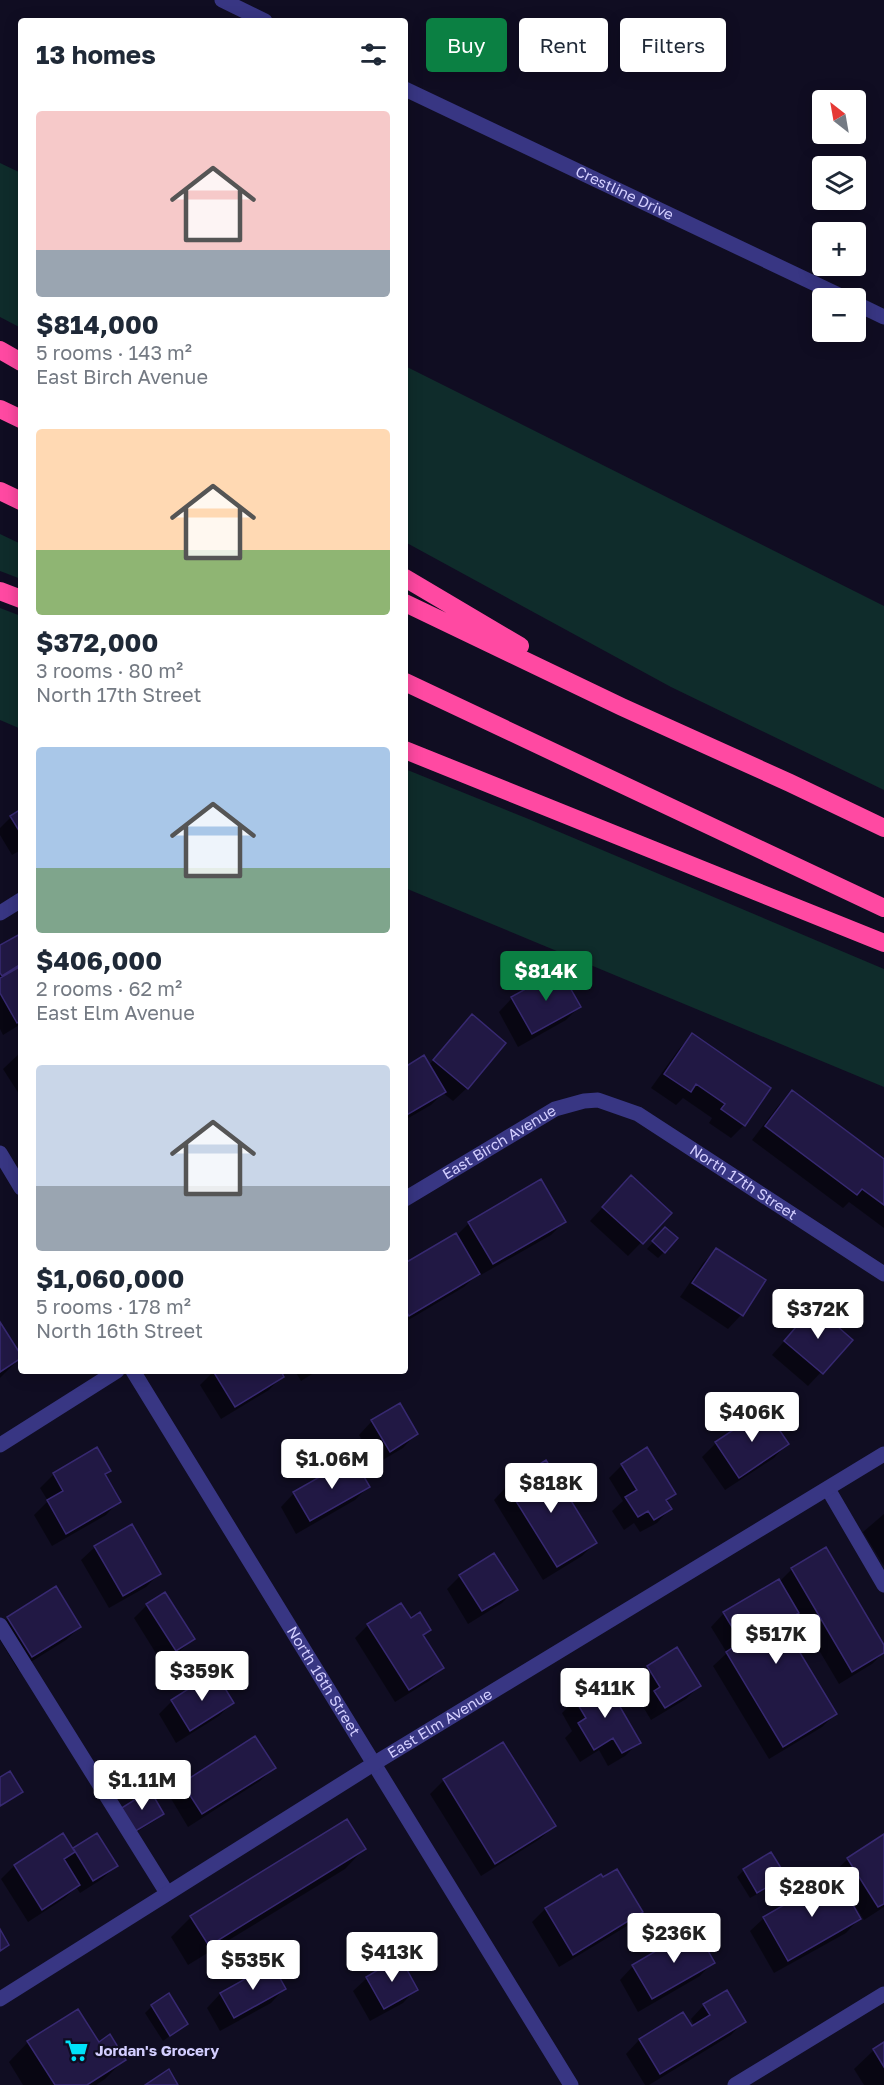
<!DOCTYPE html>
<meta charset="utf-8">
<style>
:root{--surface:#fff;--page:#f2f2f3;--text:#1f2937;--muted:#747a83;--accent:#0b8043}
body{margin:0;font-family:"Golos Text",sans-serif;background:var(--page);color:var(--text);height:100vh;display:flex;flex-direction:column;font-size:22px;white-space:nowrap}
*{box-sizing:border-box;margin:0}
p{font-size:20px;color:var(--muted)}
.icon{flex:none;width:33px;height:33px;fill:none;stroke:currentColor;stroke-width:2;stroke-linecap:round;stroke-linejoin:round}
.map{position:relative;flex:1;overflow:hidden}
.drawer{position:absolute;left:18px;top:18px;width:390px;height:1356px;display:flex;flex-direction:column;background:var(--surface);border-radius:6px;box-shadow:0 3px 15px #0003}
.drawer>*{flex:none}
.top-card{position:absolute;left:426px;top:18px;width:368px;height:54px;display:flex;gap:12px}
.needle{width:39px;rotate:329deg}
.controls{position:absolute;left:812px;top:90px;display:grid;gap:12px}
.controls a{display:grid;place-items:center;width:54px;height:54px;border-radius:6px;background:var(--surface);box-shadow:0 3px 15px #0003;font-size:30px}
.price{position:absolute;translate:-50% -51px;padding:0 14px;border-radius:6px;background:#fff;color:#222;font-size:20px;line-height:39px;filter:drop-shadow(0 2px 3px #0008)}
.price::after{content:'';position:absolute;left:50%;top:36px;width:18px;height:14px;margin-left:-9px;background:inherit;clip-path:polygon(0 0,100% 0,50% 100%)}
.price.active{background:var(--accent);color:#fff}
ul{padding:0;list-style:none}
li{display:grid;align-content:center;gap:12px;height:318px;padding:0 18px}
li span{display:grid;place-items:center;height:186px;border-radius:6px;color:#555}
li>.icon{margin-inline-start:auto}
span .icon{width:108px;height:108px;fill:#fffc;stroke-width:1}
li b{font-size:26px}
h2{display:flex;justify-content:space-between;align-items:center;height:72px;padding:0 18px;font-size:26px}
.chip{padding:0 21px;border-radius:6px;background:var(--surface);box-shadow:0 3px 15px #0003;font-size:21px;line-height:54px}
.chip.active{background:var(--accent);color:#fff}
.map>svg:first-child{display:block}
</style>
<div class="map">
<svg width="884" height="2085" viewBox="0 0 884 2085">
<rect width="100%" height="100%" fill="#100d22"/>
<path fill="#0f2c2b" d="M0,163L21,173V328L0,317Z
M405,366L884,606V790L671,687L405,542Z
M0,534L21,544V579L0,571Z
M0,608L21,616V729L0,720Z
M405,769L531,820L884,969V1087L405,888Z"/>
<path fill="#0007" d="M21,811V850L12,855L0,835V828L11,817Z
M20,936L21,1024L3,1035L0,1029V947Z
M512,998L579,1007L566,1020L518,1047L499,1012Z
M472,1016L467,1088L453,1101L443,1093L431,1105L405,1120V1068L429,1065Z
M692,1035L744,1125L731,1138L709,1123L712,1118L683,1098L676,1105L651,1088L679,1049Z
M21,1052V1097L3,1069Z
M792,1092L884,1160V1228L849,1202L843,1208L752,1140L778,1106Z
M618,1191L670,1213L628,1256L590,1221Z
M564,1222L551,1235L479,1276L478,1274L464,1287L405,1322V1265L456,1236L469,1223Z
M659,1235L664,1252L658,1258L647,1249Z
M716,1250L764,1281L741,1315L728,1329L680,1297L703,1263Z
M814,1308L851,1340L808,1386L772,1355Z
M0,1325L21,1357L0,1378Z
M214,1371H279L282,1376L269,1390L221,1419L200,1385Z
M295,1371H317L301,1381Z
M765,1411L787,1444L774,1458L725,1490L702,1457L716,1443Z
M372,1421L416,1434L403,1448L376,1464L359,1435Z
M97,1449L109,1470L104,1475L119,1501L106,1515L52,1546L34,1515L48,1501L40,1488L54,1474Z
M622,1465L674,1494L666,1502L670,1509L657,1523L640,1532L634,1523L624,1530L612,1511L623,1501L609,1478Z
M507,1486L595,1543L582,1556L543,1580L494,1500Z
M368,1487L355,1500L296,1534L281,1507L294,1493Z
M884,1514V1566L863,1532Z
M95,1547L159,1574L146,1587L109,1608L81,1560Z
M792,1569L884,1648V1652L872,1664L839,1684L797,1613L783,1627L835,1714L822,1727L769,1759L713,1666L727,1653L711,1627L724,1613L779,1582Z
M460,1576L516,1589L502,1603L468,1624L447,1589Z
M147,1605L193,1639L179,1652L162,1663L134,1618Z
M8,1618L80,1627L66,1640L18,1670L0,1640V1626Z
M411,1620L429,1630L422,1637L442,1668L429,1681L395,1702L355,1638L368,1625Z
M648,1667L699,1686L686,1699L651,1720L642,1705L647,1700L635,1681Z
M575,1700L639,1742L625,1756L608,1766L599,1750L580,1762L565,1738L572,1731L562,1713Z
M172,1701L232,1703L219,1716L176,1743L159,1714Z
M274,1768L260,1781L188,1827L170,1797L183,1784Z
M444,1780L554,1826L540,1839L481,1876L430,1794Z
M163,1814L156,1820L127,1838L114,1816Z
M63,1835L72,1850L96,1835L116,1866L102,1879L80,1893L76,1887L65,1898L28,1922L1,1879L14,1866Z
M884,1836V1907L864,1920L846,1892L844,1893L859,1919L846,1933L774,1973L750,1931L764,1918L837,1876L834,1872L848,1859Z
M364,1849L345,1869L188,1965L171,1937L191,1917Z
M771,1854L784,1876L777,1883L750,1898L737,1877L744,1870Z
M600,1876L641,1912L627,1926L559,1967L532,1922L545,1909Z
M713,1962L700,1976L638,2012L620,1980L633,1966Z
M271,1966L284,1989L271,2003L220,2031L207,2008L220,1994Z
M367,1978L416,1989L403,2003L370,2021L353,1991Z
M704,2005L744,2021L731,2035L649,2085H645L626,2054L639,2040L682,2014L692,2028L695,2026L691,2019Z
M152,2006L186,2024L163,2041L145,2013Z
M28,2042L99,2044L124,2060L105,2079L96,2085H23L9,2062Z
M884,2043V2085H864L854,2069L874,2050Z"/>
<path fill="#211844" stroke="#372971" stroke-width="1.5" d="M21,809V834L10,816Z
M20,934L21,964L2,976L0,973V945Z
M21,966V1020L17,1023L0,993V978Z
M560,970L581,1007L532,1034L511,997Z
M472,1014L506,1043L468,1089L433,1060Z
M692,1033L771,1088L745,1126L721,1109L725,1104L696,1084L691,1092L664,1074Z
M424,1055L446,1092L405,1116V1067Z
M792,1090L884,1159V1205L862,1189L857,1195L765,1126Z
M631,1175L672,1213L643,1244L602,1207Z
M541,1179L566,1222L493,1264L468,1222Z
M665,1227L678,1238L665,1253L652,1241Z
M456,1233L480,1274L409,1316L405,1309V1263Z
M716,1248L766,1280L743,1316L692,1283Z
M814,1306L853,1340L823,1374L784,1341Z
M0,1322L21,1355V1358L0,1372Z
M213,1371H281L284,1377L235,1407Z
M400,1403L418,1434L390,1452L371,1420Z
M765,1409L789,1444L739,1478L715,1442Z
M97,1447L111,1471L105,1474L121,1502L66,1534L47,1500L63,1491L53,1473Z
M647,1447L676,1494L666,1500L672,1509L654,1520L648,1511L638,1517L625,1497L637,1490L621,1464Z
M353,1458L370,1487L310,1521L293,1492Z
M546,1460L597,1543L557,1567L506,1485Z
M132,1524L161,1574L123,1596L94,1546Z
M826,1547L884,1645V1653L852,1672L791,1568Z
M494,1553L518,1590L482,1611L459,1575Z
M779,1579L799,1613L782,1623L837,1714L783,1747L726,1652L741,1642L723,1612Z
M56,1586L81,1627L32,1657L7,1617Z
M165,1592L195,1639L176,1651L146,1604Z
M401,1603L411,1618L420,1612L431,1630L423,1635L444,1668L409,1690L367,1624Z
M677,1647L701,1686L665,1708L654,1691L660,1687L647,1666Z
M215,1672L234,1703L190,1731L171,1700Z
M605,1681L641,1743L622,1753L613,1738L594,1750L578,1723L586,1718L574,1698Z
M255,1736L276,1768L202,1814L182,1783Z
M503,1742L556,1826L495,1864L443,1779Z
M10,1771L23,1792L0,1806V1777Z
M150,1790L164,1814L134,1832L120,1809Z
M347,1819L366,1849L209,1946L190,1916Z
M63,1833L75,1852L64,1859L80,1885L42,1910L14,1865Z
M97,1833L118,1866L93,1881L73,1848Z
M884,1834V1904L878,1907L847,1858Z
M771,1852L786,1876L757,1893L743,1869Z
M617,1869L643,1912L573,1955L545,1908L601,1874L603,1877Z
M836,1875L861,1919L788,1961L763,1917Z
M695,1928L715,1963L652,1999L632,1965Z
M0,1929L9,1945L0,1951Z
M400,1957L418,1990L384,2009L366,1977Z
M272,1964L286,1989L234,2018L220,1993Z
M727,1990L746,2022L660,2074L639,2039L683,2012L692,2026L710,2015L703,2004Z
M169,1993L188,2024L170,2036L151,2005Z
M78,2009L99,2042L110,2034L126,2060L87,2085H55L27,2041Z
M884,2042V2067L873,2049Z
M169,2069L178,2085H145Z"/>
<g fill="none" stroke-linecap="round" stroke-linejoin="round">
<g stroke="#383683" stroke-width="15">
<path d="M222,0L265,21"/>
<path id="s1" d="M405,89L845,298"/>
<path d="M855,303L884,317"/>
<path d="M0,913L21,900"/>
<path d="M0,1153L21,1188"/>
<path id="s2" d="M405,1199L555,1109L584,1101L598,1100L638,1114L884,1274"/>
<path id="s3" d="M133,1371L571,2085"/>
<path d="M0,1445L117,1371"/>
<path d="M828,1489L884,1585"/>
<path d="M0,1625L167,1893"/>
<path id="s4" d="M0,1999L375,1763L884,1454"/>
<path d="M735,2085L884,1994"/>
</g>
<path stroke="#ff49a2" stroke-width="18" d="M0,350L21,362
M0,409L21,419
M0,491L21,501
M405,578L520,646
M0,591L21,599
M405,603L622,707L790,783L884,828
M405,682L884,908
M405,750L884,943"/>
</g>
<defs>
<symbol id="supermarket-bare" viewBox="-9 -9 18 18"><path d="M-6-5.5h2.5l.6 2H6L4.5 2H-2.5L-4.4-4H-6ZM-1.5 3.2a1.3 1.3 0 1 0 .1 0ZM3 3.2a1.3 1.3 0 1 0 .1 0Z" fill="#00e2f9" stroke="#100d22" stroke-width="2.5" paint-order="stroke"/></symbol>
</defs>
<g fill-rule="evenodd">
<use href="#supermarket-bare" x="60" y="2034" width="33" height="33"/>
</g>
<g text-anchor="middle" stroke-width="4.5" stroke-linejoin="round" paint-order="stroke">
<g font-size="15" fill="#d3ceff" stroke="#100d22">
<text dy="5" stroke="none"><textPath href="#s1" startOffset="243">Crestline Drive</textPath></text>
<text dy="5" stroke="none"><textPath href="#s2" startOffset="110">East Birch Avenue</textPath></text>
<text dy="5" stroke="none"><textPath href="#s2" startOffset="387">North 17th Street</textPath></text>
<text dy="5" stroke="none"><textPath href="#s3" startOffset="364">North 16th Street</textPath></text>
<text dy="5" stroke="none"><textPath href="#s4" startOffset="519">East Elm Avenue</textPath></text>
</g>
<g font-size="15" font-weight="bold" fill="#d3ceff" stroke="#100d22" text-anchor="start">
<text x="95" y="2056">Jordan's Grocery</text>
</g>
</g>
</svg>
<div class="controls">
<a><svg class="needle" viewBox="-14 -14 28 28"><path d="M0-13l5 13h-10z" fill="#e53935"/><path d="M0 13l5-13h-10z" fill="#747a83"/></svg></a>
<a><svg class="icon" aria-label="layers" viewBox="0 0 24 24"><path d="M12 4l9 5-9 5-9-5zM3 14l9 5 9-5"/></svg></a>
<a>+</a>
<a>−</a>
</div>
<b class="price active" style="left:546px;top:1002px">$814K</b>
<b class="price" style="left:818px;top:1340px">$372K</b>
<b class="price" style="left:752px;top:1443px">$406K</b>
<b class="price" style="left:332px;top:1490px">$1.06M</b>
<b class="price" style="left:551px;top:1514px">$818K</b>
<b class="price" style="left:776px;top:1665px">$517K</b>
<b class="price" style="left:202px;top:1702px">$359K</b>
<b class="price" style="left:605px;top:1719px">$411K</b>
<b class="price" style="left:142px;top:1811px">$1.11M</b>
<b class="price" style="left:812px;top:1918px">$280K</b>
<b class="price" style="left:674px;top:1964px">$236K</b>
<b class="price" style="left:392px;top:1983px">$413K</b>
<b class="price" style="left:253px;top:1991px">$535K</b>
<div class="top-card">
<a class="chip active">Buy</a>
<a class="chip">Rent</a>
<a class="chip">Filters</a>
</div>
<section class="drawer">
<h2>13 homes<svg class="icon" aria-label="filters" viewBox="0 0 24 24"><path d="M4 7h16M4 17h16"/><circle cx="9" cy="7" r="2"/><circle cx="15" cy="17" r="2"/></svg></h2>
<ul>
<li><span style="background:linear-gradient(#f6c9c9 75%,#9aa5b1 0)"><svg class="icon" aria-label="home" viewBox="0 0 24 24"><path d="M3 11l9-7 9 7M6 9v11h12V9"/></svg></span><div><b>$814,000</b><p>5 rooms · 143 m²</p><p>East Birch Avenue</p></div></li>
<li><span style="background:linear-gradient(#ffd9b3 65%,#8fb573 0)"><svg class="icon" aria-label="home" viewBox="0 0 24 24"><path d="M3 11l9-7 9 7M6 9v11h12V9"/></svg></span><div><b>$372,000</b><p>3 rooms · 80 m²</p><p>North 17th Street</p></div></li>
<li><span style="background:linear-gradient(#a9c7e8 65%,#7fa58c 0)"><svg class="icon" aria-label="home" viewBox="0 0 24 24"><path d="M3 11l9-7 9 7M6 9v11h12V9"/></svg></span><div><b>$406,000</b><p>2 rooms · 62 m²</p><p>East Elm Avenue</p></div></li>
<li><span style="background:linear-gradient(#c9d6e8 65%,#9aa5b1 0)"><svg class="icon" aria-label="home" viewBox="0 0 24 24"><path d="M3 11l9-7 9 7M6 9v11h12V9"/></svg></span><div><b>$1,060,000</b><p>5 rooms · 178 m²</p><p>North 16th Street</p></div></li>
</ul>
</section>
</div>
